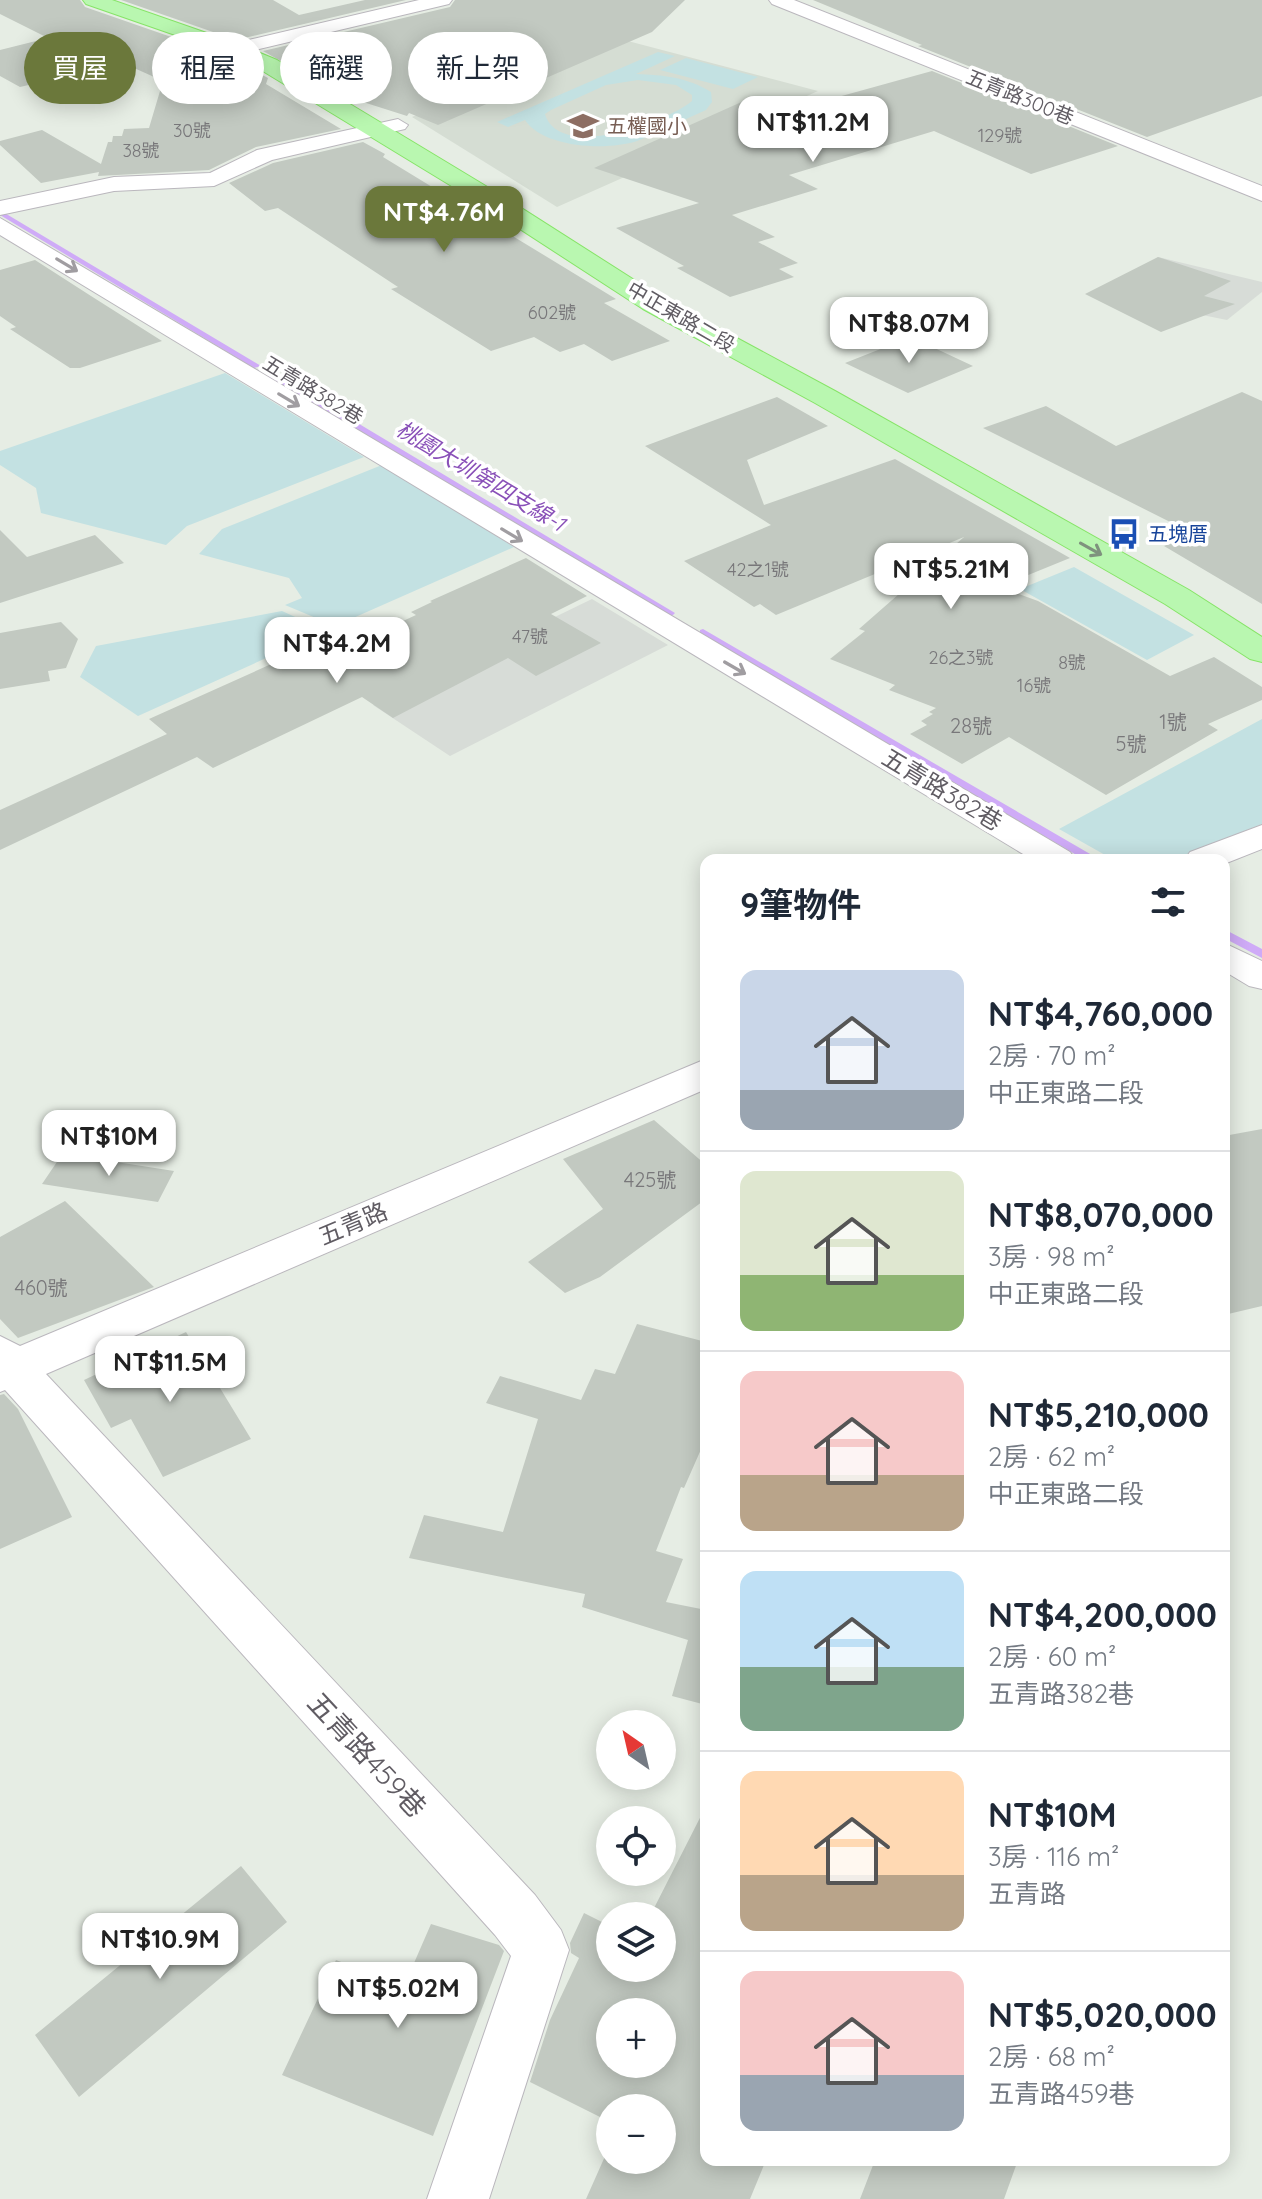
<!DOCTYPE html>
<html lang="zh-TW">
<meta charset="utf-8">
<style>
:root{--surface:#fff;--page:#f2f2f3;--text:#1f2937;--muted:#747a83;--line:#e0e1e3;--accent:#6b783b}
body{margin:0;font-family:Quicksand,"Noto Sans TC",sans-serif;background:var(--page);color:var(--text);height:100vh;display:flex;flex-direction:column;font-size:30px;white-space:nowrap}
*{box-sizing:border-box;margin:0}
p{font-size:26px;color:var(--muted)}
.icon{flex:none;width:44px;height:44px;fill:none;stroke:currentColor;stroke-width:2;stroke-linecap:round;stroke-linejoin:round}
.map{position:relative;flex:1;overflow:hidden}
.side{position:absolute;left:700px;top:854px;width:530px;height:1312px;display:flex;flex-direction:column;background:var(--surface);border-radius:16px;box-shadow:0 4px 20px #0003}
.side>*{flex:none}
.top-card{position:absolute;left:24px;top:32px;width:556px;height:72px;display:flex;gap:16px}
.needle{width:52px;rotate:326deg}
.controls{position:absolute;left:596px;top:1710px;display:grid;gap:16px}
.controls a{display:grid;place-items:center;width:80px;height:80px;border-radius:50%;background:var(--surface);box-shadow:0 4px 20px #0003;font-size:40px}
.price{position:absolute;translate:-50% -68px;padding:0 18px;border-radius:16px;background:#fff;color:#222;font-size:26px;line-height:52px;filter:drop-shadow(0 2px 4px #0008)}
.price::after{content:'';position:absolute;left:50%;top:48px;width:24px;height:18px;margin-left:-12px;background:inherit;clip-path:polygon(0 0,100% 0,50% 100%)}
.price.current{background:var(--accent);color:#fff}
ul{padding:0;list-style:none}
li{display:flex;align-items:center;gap:24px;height:200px;padding:0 40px}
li+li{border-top:2px solid var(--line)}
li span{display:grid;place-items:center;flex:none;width:224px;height:160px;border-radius:16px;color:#555}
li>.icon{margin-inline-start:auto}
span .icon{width:96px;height:96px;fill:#fffc;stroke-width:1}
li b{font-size:34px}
h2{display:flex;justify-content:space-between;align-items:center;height:96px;padding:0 40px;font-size:34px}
.tag{padding:0 28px;border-radius:36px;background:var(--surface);box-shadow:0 4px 20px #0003;font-size:28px;line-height:72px}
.tag.current{background:var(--accent);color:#fff}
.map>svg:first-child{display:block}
</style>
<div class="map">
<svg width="1262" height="2199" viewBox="0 0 1262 2199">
<rect width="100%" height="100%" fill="#e6ede4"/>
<path fill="#d7dcd7" d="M1158,257L1262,282V292L1227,320L1123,299Z
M592,599L668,645L450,756L373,705Z"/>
<path fill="#d5ddd3" d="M605,35L818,91L557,207L412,117Z"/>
<path fill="#c3e1e2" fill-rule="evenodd" d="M658,52L675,56L636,74C663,75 687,77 711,92L712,102L706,110C683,120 660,132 637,141C607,151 543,148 525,120L508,127L497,122ZM638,80L676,85L692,95V101C667,122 559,162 545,114L551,110L606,85Z
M686,58L758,77L733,89L660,70Z
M225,373L364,457L187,526L166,545L41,513L36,488L0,465V451Z
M382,465L514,547L335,626L285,605L302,598L289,578L199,554L222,529Z
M1074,567L1194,635L1147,660L1020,589Z
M282,611L326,631L138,716L80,677L96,646Z
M1262,719V824L1172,860H1114L1059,829Z"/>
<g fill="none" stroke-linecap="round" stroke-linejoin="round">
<path fill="#cfabf7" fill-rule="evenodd" d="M0,211L3,212L261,366L254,368L0,215Z
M268,373H274L675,613L673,615H667L268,377Z
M703,629L1097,858L1098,860H1085L700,634V630Z
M1224,929L1262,949V958L1224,938Z"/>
</g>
<path fill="#c2c9c1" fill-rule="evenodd" d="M0,0H80L85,7L226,56L268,78L266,84L341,129L256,147L209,170L98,176L99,172L41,183L0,145V141L42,130L101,164L108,142H112L113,136H122L124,129L149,128L163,81L123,63L20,87L0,76V50L48,38L0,14Z
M121,0H273L299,15L365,0H406L236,40Z
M455,0H685L652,32L438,125L409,113L407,116L341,95L263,51L450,7Z
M813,0H1262V96L1147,137L918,46L922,45Z
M932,71L1118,146L1031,174L934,131L789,175L818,189L732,215L775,237L758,242L798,263L779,269L794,277L730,297L677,268L684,266L616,228L699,203L594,168L746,100L796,115L838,97Z
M363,142L385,154L383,157L616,299L604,303L670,341L612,361L584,344L560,352L534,337L491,351L391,289L398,287L278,208L265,211L229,183L273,163Z
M1158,257L1231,281L1204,296L1235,304L1161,332L1085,294Z
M35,260L91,296L162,341L80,368H70L10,329L16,327L0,316V270Z
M911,337L973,366L908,393L845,363Z
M1242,392L1262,401V604L1164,546L1194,534L983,428L1046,406L1116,446Z
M777,397L828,426L747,460L764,505L895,459L1070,558L999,587L1038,601L1170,676L1214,657L1262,687V700L1208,724L1218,730L1106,795L1009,737L962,764L910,734L927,725L921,721L933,714L929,712L936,708L889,690L895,685L830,659L865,631L859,629L964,537L776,615L760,604L754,607L684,561L771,525L645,446Z
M0,530L27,557L95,535L124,563L0,603Z
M526,558L587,596L551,614L601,643L536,676L508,658L393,718L362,697L213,768L197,757L0,850V810L167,734L149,719L336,635L351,645L416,615L411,612L432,602L430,601Z
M61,622L78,639L66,668L48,671L50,681L0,689V633Z
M654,1120L706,1165V1199L600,1277L565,1293L528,1262L603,1209L563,1159Z
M1262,1129V1306L1224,1315V1136Z
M63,1153L109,1163L110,1161L174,1171L158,1202L42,1184Z
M65,1201L154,1287L18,1338L0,1319V1237Z
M637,1324L706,1342V1438L684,1488L681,1487L656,1551L683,1559L666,1602L706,1610V1705L672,1696L688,1640L582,1607L585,1594L409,1558L424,1515L503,1532L538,1419L486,1403L500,1376L581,1400L595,1369L615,1374Z
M186,1332L251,1439L163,1477L131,1419L111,1428L84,1380Z
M4,1394L18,1409L72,1517L0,1549V1395Z
M706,1806V2160H766L750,2199H586L610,2145V2160H662V2108H610V2122L530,2082L550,2020L579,1958L571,1953L570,1943L584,1913L610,1926V1968H662V1916H650ZM610,2012H662V2064H610Z
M241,1866L287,1922L79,2097L35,2035Z
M431,1924L499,1945L504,1951L433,2136L282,2075L336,1960L404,1986Z
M875,2160H1018L1004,2199H860Z"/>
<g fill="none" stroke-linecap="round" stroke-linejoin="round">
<defs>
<path id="minor" d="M419,0H452L449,4L234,55L224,49L227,45Z
M769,0H794L1262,186V201L772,4Z
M398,119L408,125L405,129L272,160L214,186L114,191L0,215V201L114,177L210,173L257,150Z
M0,218L1070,852L1076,860H1033L0,235Z
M1262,825V849L1224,864V860H1184L1190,852Z
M1224,943L1262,961V989L1249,986L1224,971Z
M706,1059V1089L46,1374L535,1895L561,1930L569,1950L489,2199H427L511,1956L495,1935L5,1390L0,1392V1336L20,1346Z"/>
<path id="major" d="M83,0H112L241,45L277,60L504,197L661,297L835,391L1189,590L1262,637V662L1250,659L1165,604L815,403L643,309L486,207L261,70L227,53L86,4Z"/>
</defs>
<use href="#minor" stroke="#bab7bd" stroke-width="2"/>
<use href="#major" stroke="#86e467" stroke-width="2"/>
<use href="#minor" fill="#fff" fill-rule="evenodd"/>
<use href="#major" fill="#b9f7b0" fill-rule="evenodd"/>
</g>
<defs><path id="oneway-shaft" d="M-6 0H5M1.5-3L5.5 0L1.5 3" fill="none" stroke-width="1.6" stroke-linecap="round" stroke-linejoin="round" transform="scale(2)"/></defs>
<g stroke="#a09da1">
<use href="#oneway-shaft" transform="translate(67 265) rotate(31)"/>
<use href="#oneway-shaft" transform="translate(289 400) rotate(31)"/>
<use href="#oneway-shaft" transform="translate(512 535) rotate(31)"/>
<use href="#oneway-shaft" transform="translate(735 668) rotate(30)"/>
</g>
<use stroke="#7f927e" href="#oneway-shaft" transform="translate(1091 549) rotate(29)"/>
<defs>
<symbol id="school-bare" viewBox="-9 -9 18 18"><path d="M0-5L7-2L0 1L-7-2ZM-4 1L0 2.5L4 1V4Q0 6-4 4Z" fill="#8d6e63" stroke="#fff" stroke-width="2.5" paint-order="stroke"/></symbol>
<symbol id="bus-bare" viewBox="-9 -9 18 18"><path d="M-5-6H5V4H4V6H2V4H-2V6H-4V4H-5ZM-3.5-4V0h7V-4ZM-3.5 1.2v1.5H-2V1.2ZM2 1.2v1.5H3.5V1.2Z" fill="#1a4fb4" stroke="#fff" stroke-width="2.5" paint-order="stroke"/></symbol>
</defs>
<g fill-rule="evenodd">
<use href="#school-bare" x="561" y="104" width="44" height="44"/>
<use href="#bus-bare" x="1102" y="512" width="44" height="44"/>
</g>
<g text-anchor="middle" stroke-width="7" stroke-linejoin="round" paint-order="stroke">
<g font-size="18" fill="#78777a">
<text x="192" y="137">30號</text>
<text x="1000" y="142">129號</text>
<text x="141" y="157">38號</text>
<text x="552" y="319">602號</text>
<text x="758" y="576">42之1號</text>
<text x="530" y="643">47號</text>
<text x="961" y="664">26之3號</text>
<text x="1072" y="669">8號</text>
<text x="1034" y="692">16號</text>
</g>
<g font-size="20" fill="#605c63" stroke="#fff">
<text transform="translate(1020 97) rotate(22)" y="7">五青路300巷</text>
<text transform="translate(681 317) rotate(30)" y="7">中正東路二段</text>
<text transform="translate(313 390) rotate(31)" y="7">五青路382巷</text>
</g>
<g font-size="20" fill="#785e54" stroke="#fff" text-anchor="start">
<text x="607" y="133">五權國小</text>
</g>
<g font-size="20" fill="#164399" stroke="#fff" text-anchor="start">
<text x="1148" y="541">五塊厝</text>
</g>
<g font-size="20" fill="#78777a">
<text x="1173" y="729">1號</text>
<text x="971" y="733">28號</text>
<text x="1131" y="751">5號</text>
<text x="650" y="1187">425號</text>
<text x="41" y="1295">460號</text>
</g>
<g font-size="22" font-style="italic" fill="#8950b8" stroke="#fff">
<text transform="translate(481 476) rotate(31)" y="8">桃園大圳第四支線-1</text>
</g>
<g font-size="24" fill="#605c63" stroke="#fff">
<text transform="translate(942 790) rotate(31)" y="8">五青路382巷</text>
<text transform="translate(353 1224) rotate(-23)" y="8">五青路</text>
</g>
<g font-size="28" fill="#605c63" stroke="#fff">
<text transform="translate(367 1755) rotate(47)" y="10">五青路459巷</text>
</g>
</g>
</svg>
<div class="controls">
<a><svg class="needle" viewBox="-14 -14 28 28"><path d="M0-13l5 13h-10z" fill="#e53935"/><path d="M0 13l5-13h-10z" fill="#747a83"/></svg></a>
<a><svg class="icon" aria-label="locate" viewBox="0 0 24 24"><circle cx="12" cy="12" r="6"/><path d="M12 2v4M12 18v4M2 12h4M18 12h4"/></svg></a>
<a><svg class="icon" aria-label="layers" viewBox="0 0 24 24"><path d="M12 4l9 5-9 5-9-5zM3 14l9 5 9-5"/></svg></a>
<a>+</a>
<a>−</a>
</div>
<b class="price" style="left:813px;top:164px">NT$11.2M</b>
<b class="price current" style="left:444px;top:254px">NT$4.76M</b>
<b class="price" style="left:909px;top:365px">NT$8.07M</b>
<b class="price" style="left:951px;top:611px">NT$5.21M</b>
<b class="price" style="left:337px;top:685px">NT$4.2M</b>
<b class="price" style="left:109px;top:1178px">NT$10M</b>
<b class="price" style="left:170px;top:1404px">NT$11.5M</b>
<b class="price" style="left:160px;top:1981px">NT$10.9M</b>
<b class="price" style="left:398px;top:2030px">NT$5.02M</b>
<div class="top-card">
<a class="tag current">買屋</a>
<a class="tag">租屋</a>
<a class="tag">篩選</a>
<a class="tag">新上架</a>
</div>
<section class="side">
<h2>9筆物件<svg class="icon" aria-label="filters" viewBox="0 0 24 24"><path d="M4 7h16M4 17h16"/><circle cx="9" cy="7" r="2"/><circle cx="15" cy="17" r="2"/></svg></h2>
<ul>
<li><span style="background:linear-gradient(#c9d6e8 75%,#9aa5b1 0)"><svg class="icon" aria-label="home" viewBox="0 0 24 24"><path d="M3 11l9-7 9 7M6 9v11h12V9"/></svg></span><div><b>NT$4,760,000</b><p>2房 · 70 m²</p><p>中正東路二段</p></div></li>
<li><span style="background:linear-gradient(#dfe7d0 65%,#8fb573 0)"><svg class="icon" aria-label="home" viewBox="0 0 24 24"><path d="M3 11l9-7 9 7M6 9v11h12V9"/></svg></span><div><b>NT$8,070,000</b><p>3房 · 98 m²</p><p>中正東路二段</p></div></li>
<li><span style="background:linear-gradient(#f6c9c9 65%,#b9a48a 0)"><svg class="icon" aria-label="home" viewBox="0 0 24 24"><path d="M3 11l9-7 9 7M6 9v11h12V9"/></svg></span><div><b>NT$5,210,000</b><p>2房 · 62 m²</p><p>中正東路二段</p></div></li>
<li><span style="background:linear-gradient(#bfe0f5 60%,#7fa58c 0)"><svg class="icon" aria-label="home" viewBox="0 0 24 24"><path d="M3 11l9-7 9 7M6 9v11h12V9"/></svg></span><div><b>NT$4,200,000</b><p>2房 · 60 m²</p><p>五青路382巷</p></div></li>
<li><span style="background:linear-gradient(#ffd9b3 65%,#b9a48a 0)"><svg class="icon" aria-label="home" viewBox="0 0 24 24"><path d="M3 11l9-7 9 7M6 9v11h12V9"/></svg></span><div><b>NT$10M</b><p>3房 · 116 m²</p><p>五青路</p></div></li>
<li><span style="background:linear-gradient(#f6c9c9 65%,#9aa5b1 0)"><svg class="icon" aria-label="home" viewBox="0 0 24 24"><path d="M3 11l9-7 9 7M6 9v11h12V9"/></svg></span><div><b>NT$5,020,000</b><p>2房 · 68 m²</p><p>五青路459巷</p></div></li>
</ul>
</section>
</div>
